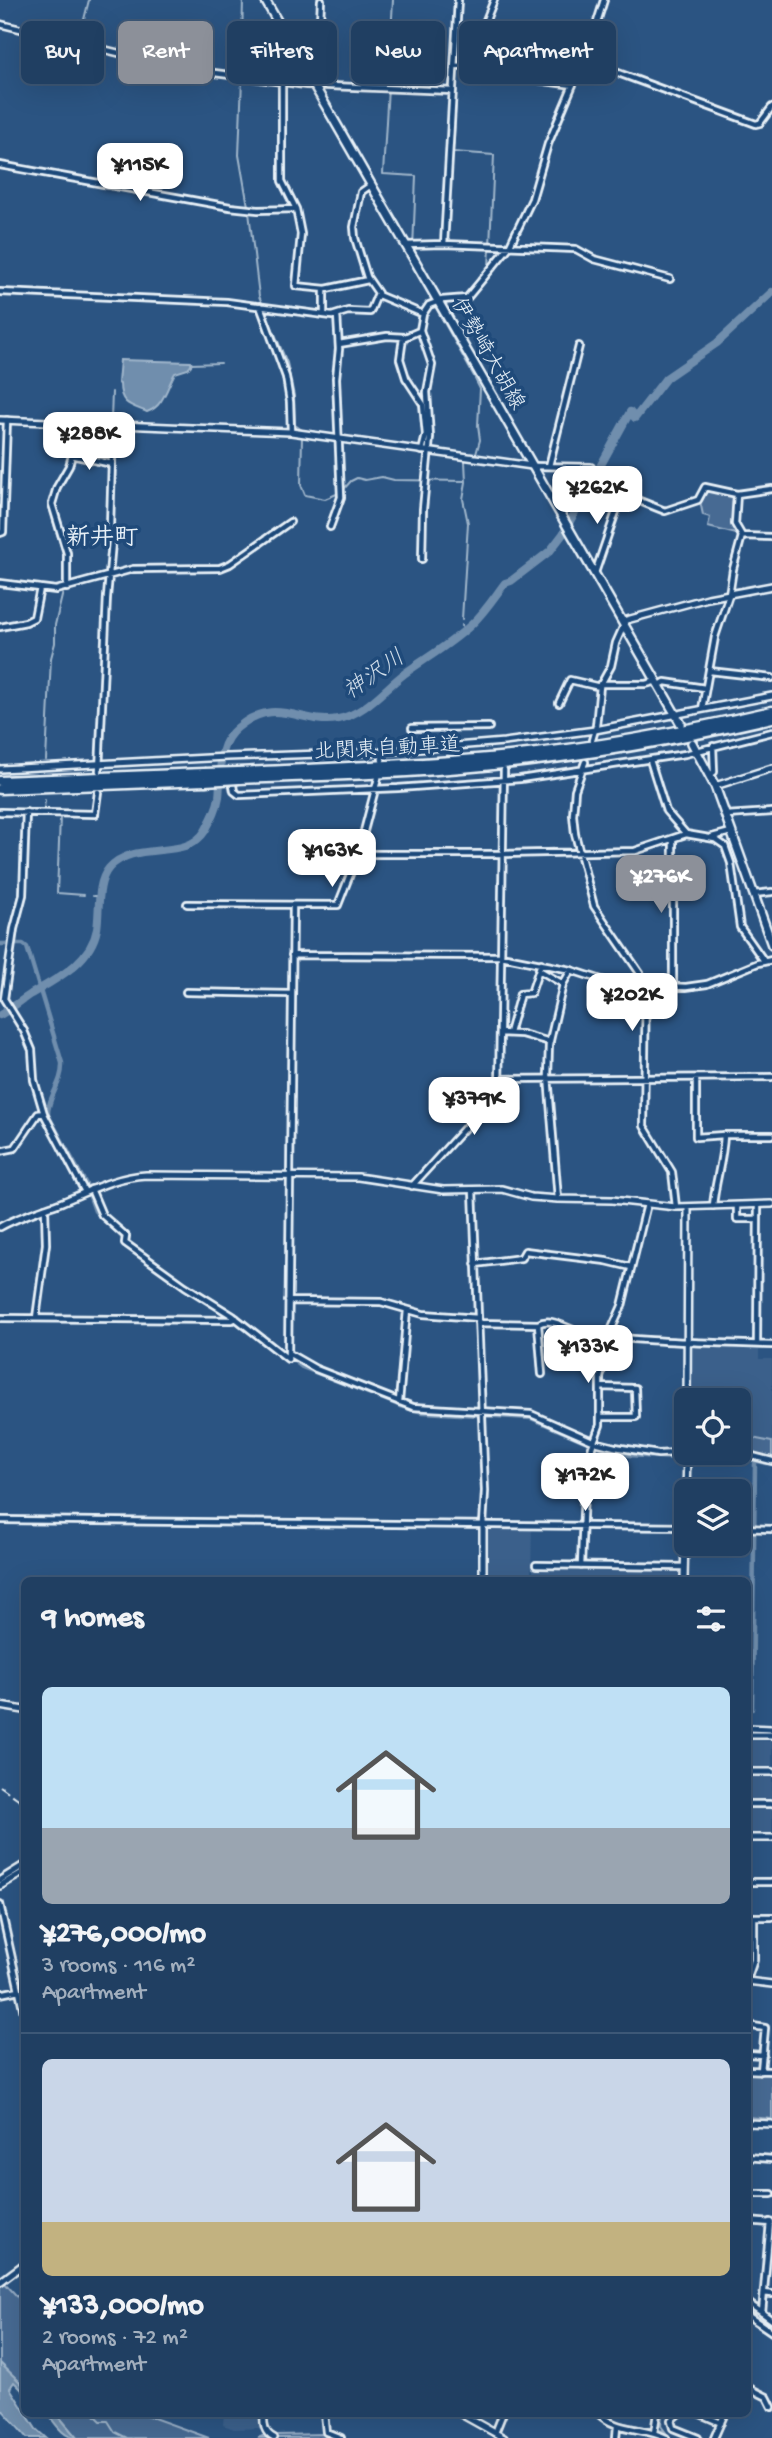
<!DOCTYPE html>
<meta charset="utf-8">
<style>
:root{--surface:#203f62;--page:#2d4a6b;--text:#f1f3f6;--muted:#a2afbe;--line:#3d5877;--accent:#8c9099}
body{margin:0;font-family:"Gochi Hand","Klee One",sans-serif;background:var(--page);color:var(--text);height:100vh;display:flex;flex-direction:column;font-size:26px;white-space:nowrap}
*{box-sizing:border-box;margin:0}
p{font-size:23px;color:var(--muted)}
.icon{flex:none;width:38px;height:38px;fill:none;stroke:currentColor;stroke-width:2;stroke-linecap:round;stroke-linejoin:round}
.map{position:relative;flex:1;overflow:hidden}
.drawer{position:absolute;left:21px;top:1577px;width:730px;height:840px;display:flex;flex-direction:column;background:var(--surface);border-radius:10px;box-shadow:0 7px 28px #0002,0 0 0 2px var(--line)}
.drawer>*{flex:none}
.banner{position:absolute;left:21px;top:21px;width:732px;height:63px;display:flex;gap:14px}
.fabs{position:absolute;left:674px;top:1388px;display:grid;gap:14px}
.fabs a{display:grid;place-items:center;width:77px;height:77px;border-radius:10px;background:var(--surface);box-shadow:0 7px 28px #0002,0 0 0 2px var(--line);font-size:35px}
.price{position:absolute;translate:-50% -60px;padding:0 16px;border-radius:14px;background:#fff;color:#222;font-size:23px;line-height:46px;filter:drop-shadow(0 2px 4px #0008)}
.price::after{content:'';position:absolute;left:50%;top:42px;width:21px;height:16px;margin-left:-10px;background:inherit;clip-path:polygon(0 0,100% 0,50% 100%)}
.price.current{background:var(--accent);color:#fff}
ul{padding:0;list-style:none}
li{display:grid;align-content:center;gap:14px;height:371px;padding:0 21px}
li+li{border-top:2px solid var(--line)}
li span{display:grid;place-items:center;height:217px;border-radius:10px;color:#555}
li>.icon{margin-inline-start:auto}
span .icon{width:126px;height:126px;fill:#fffc;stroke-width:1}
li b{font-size:30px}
h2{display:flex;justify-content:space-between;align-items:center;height:84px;padding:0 21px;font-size:30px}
.tag{padding:0 24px;border-radius:10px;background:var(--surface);box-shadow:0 7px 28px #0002,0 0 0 2px var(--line);font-size:24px;line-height:63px}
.tag.current{background:var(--accent);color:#fff}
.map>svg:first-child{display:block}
</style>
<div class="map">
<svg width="772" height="2438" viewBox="0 0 772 2438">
<rect width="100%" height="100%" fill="#2b5482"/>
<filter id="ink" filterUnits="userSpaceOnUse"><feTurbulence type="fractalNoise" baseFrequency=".0143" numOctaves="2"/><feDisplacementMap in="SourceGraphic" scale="14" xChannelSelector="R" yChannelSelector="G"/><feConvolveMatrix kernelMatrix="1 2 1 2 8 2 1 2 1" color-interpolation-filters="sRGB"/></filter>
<g filter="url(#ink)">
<path fill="#3a608b" d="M691,1345L759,1346V1359H772V1458L739,1450L738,1400H691Z
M488,1528H532L531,1580H486Z
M533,1568L681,1569V1580H533Z
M747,1604H751L750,1723H747Z
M747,1740L772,1741V1833H747Z
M224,2413H263V2428L234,2429L223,2425Z"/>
<path fill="#476b93" stroke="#98aec6" stroke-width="2" d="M706,488L736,495L734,525L740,535L708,527L710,517L703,515L700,501Z
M752,1438L772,1442V1457L749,1452Z
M747,2071L772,2073V2119L747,2117Z
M4,2282L24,2304V2386L0,2363V2286Z
M56,2413H140L209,2438H77Z
M272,2432L277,2435L325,2434L335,2438H258Z"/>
<path fill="#708ead" stroke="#a0b6cb" stroke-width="2" d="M120,360L191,362L192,364L188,369L175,373C167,387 164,406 147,412C130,405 120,404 120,384L118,383Z
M0,2363L24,2386V2392L14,2382L10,2388L36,2429L46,2438H27L0,2407Z
M47,2413H56L77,2438C63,2438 55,2423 47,2413Z"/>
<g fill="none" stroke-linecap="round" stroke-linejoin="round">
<path stroke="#a0b6cb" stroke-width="2" d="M243,0L242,40L237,67L242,79L239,155L248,206
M393,0L383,174L416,176L413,249L439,296H464L476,284
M79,39L89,0
M249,212L259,296L287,363L294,396L295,425L302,430
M489,269L494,155L453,152L458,62H473L475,41L490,5
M453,301L454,310L451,315L474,358
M436,308L475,378
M191,364L221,363
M91,421L111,420L112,392
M302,436L301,485L305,495L325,499L339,493
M76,439L84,429
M343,490L351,481L357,478L365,480L382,477L394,480L466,481
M51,509C52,529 65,546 64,567
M462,619L468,523L463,499L466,482L465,461L468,454H476L480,440L478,425L480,389L475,379V371
M462,625L463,631
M46,760L51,658L55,643V625L63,592
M44,810L45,800
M44,815L60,817L57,893L84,895
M93,896H101
M747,1914L750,1904V1885
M93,2413L101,2421H108L115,2432L127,2438
M604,2413L610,2420L664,2431
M662,2413L661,2426L670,2438"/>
<path stroke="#708ead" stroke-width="4.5" d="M0,944H23L27,947L62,1063C63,1084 47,1097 48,1115L87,1186
M89,1194L95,1211L122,1237
M129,1243L181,1280
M188,1285L236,1315L302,1367L396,1404
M400,1406L423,1412L531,1418L601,1448L629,1455L675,1458L721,1453L772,1464
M752,1709L755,1464"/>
<path stroke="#708ead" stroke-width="8" d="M0,1015C11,1009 20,1001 31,994C56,979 91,962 97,929C100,911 96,883 109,868C135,839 186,862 205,831C211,820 217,810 219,797C222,773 215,746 237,728C277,694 301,726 338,719C365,714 383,690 404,674C426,658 451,644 472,624C485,612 495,596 505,583L511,581L550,551L563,534L630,412L635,418L666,378L717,343L772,292"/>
<defs>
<path id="minor" d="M0,24L184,69L306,85L453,91
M583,60L756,124L760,123L772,107
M475,65L480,35L494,0
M455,66L475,65L531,79L573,85
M282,82V181L296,209L301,234L296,286L326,289L368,280
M317,84L321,0
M0,165L230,207L258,210L296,209
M444,244L458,0
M407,245L444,244L576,249L594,259L670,279
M324,289V315
M0,292L227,302L332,316L348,311L370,312L378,293L367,277L355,238L354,227L361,192L371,185
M378,295L423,314
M260,306L286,377L290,402L291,432
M403,338L400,359L406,378L423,404L426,435L422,451
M339,344L387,336L405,337L419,331
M72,455L112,464
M533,466L591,467
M549,466L579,346
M330,527L341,497L336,378L339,349L337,315
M0,533L3,532L7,420
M742,536L772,537
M422,559L423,509L430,437L427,392L432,365L420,330L423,314L429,305L442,300L467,298L509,247L532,199L548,144L590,44L604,0
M595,573L622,494L665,511L698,500L705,487L737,494L772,489
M0,583L56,590L133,569L220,568L230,564L290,522
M67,588V553L52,504L57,487L69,466L76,441L92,424
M0,627L26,622L34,618L40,588
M710,671L772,678
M600,684H646L657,681
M660,685L665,682L705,688
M559,703L570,680L600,687
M702,709L715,637L729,595L733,569L742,536L735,524L737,494
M412,728L489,727
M592,740L596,726L600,686L611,666L616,643L624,625
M382,760V752
M650,760L666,811L686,834
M585,762L575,790L573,815L575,834L594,906L646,982L644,1126L672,1172L676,1207
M99,771L107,597L112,542L110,526L113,426
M710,775L714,772L713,746
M232,780L234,791L239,795L398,788L520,779L685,754L772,732
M0,812L95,814L98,792
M26,812L23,895L14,929L4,999L24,1031L32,1050L34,1080L44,1114L85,1192
M726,815L772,812
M712,837L731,832
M358,854H502L635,851L686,834L715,839L725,846L731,863L740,927L764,961
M754,894L772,892
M187,904L338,905L358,854L378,778
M292,955L501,956L571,970L614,984L686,987L707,984L758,963L772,960
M539,970L563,984
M673,987V839
M186,992L291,994
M500,1033L522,1034L550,1042
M509,1033L520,994L531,993L541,963
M500,1079L772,1077
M696,1079V1137L724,1135
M0,1151L15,1148L38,1114L44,1113
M412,1186L499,1090L504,770
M91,1189L102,1215L126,1236L125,1243L185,1286L233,1316L288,1359
M473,1190L485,1491L483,1525
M558,1199L548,1076L549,1045L563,984L571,970
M713,1206C715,1182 723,1160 724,1135H772
M737,1206V1219H758
M475,1264L521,1258L525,1251L606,1261L631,1267
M288,1301L381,1302L423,1314L478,1318
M0,1318L232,1320L236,1318
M36,1318L46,1244L45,1208
M478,1323L538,1324C552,1316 567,1330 583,1333C645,1343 709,1342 772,1345
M538,1324L542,1374
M757,1343L758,1205
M288,1353L316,1369L413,1407L531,1414L595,1442L615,1447L658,1454L694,1452
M288,1359L293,905
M399,1402L407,1310
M600,1417H636L635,1388L600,1387
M737,1452L772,1461
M0,1520L686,1527
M738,1528L772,1529
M536,1565L684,1567
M581,1566L584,1489L592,1447L600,1425V1378L609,1335L622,1306L647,1204
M747,1804H772
M747,1882H772
M0,1904L24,2013
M747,1980L754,1960V1917H772
M0,1994L19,1990
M747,2025L765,2028L761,2071
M747,2054L763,2055
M747,2070L772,2071
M747,2157L772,2159
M747,2194H772
M747,2221L771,2223
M764,2293L772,2294
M747,2302L772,2320
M762,2313L770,2222
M747,2315L772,2332
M747,2387L767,2397L772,2407
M324,2413L326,2432L341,2438
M598,2413C616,2432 644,2427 666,2438
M679,2413L671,2420L673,2428L698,2438
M698,2413L721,2423
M495,2433L503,2413
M654,2433L657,2413
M616,2438L617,2426
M714,2438L725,2413"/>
<path id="tertiary" d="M0,420L291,432L532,466
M623,621L708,598L772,586
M0,769L227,757L382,752L504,742L595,730L772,696
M715,786L772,768
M0,1227C20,1216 41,1210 62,1202C90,1191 114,1177 146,1175L358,1177L443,1190L502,1189L531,1197L558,1199L612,1200L676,1207L772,1204
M687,1400L688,1207
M483,1580V1525
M684,1580L687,1452
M0,1706L24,1710
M747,1728L772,1729
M747,1735H772
M747,1772H772
M747,1838H772
M0,1880L24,1865
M0,1886L24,1872
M747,1981L772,1984
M747,2123L772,2124
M0,2282L24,2264
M264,2413C263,2424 264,2433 274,2438
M459,2413L504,2438"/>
<path id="primary" d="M265,0L681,724
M692,743L715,786L772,945"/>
<path id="motorway" d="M238,772C329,768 419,765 510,756C598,747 685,731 772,711
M239,779C320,776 402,774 483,766C581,757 676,740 772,718
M0,781L204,773
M0,789L205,781"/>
</defs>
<use href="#minor" stroke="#e8f1f8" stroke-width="10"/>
<use href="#tertiary" stroke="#e8f1f8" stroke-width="10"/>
<use href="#primary" stroke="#e8f1f8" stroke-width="12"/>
<use href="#motorway" stroke="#e8f1f8" stroke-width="13"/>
<use href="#minor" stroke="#1f4a7a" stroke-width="4.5"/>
<use href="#tertiary" stroke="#1f4a7a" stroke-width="5"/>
<use href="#primary" stroke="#1f4a7a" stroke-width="7"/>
<use href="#motorway" stroke="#1f4a7a" stroke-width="8"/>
<path stroke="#e8f1f8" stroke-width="2" stroke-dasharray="10 5" stroke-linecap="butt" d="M0,1786L24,1803
M747,2309L772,2327"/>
<defs>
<path id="motorway-bridge" d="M204,773L238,772
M205,781L239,779"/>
</defs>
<use href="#motorway-bridge" stroke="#e8f1f8" stroke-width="13" stroke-linecap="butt"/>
<use href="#motorway-bridge" stroke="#1f4a7a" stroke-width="8"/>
</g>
</g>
<g text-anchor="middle" stroke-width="7" stroke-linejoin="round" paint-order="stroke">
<g font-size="21" fill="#e8f1f8" stroke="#1f4a7a">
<text transform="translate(489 353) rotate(60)" y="7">伊勢崎大胡線</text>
<text transform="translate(387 747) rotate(-3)" y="7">北関東自動車道</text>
</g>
<g font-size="23" font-style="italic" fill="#d0dde9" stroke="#1f4a7a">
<text transform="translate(373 673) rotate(-35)" y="8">神沢川</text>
</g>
<g font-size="24" font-weight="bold" fill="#e8f1f8" stroke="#1f4a7a">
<text x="102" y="544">新井町</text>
</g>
</g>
</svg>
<div class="fabs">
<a><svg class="icon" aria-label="locate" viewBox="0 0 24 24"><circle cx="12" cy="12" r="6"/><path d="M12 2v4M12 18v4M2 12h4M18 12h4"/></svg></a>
<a><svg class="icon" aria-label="layers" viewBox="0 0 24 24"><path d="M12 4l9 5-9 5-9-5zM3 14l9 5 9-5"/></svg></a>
</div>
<b class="price" style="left:140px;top:203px">¥115K</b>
<b class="price" style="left:89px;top:472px">¥288K</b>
<b class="price" style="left:597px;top:526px">¥262K</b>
<b class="price" style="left:332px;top:889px">¥163K</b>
<b class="price current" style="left:661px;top:915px">¥276K</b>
<b class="price" style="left:632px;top:1033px">¥202K</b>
<b class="price" style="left:474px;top:1137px">¥379K</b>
<b class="price" style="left:588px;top:1385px">¥133K</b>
<b class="price" style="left:585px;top:1513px">¥172K</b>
<div class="banner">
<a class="tag">Buy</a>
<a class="tag current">Rent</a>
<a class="tag">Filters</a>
<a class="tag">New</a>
<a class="tag">Apartment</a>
</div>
<section class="drawer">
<h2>9 homes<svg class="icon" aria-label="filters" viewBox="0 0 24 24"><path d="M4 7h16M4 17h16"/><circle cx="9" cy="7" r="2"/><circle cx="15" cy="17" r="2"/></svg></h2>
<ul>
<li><span style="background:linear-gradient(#bfe0f5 65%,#9aa5b1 0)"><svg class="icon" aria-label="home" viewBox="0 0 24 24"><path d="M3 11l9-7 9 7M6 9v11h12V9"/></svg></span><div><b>¥276,000/mo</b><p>3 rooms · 116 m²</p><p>Apartment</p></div></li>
<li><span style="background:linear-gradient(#c9d6e8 75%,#c2b280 0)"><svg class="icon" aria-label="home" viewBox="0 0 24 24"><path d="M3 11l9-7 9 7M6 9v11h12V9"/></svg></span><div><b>¥133,000/mo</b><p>2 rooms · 72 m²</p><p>Apartment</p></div></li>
</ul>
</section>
</div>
